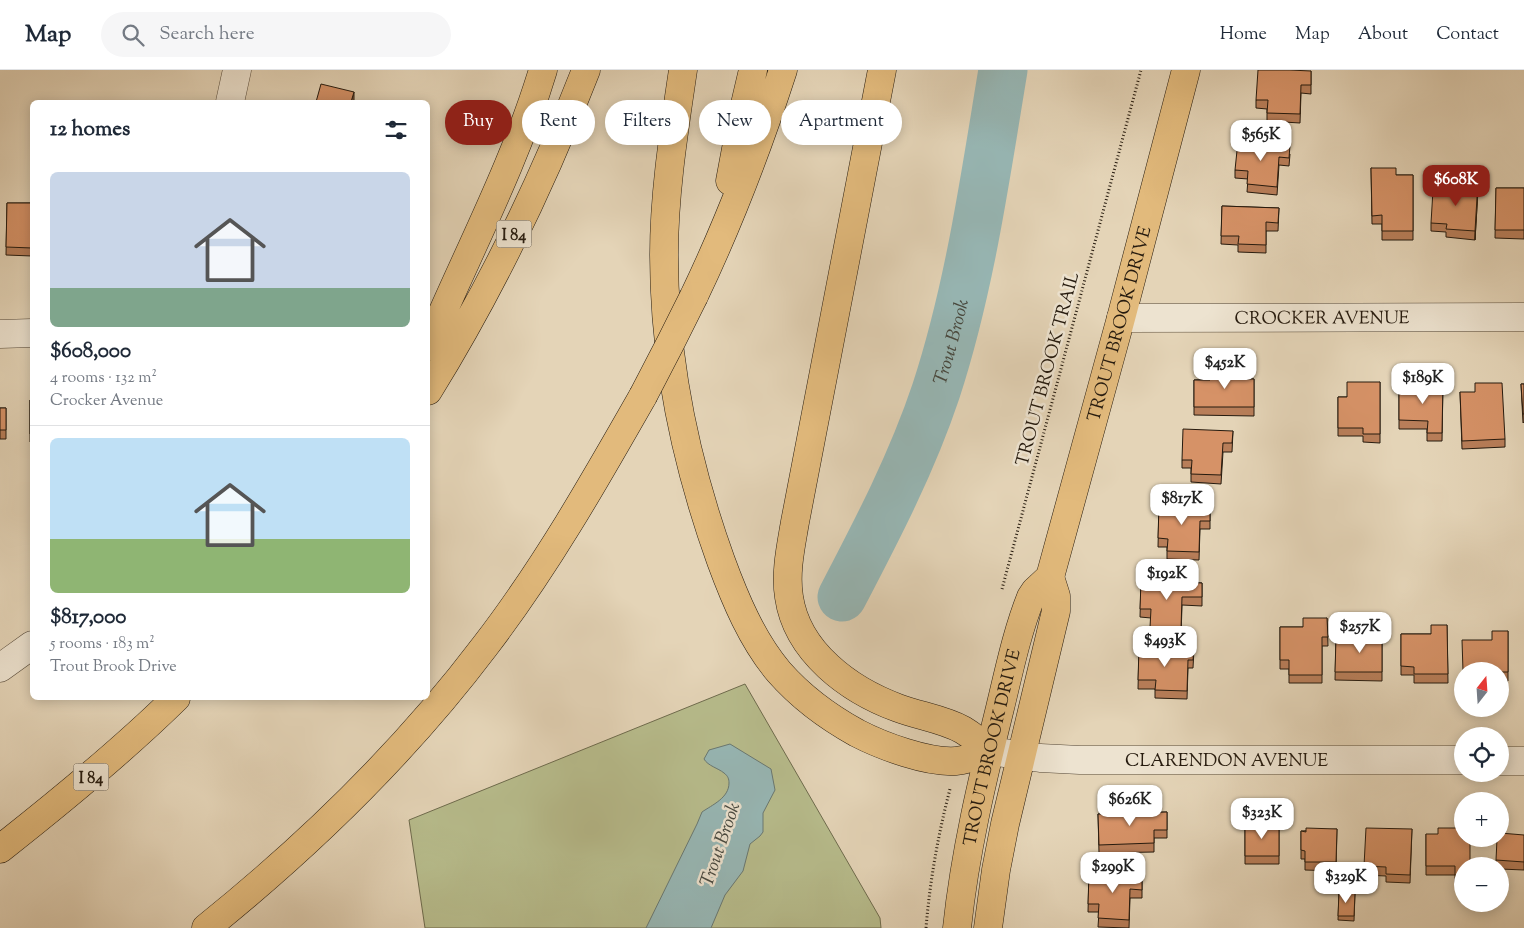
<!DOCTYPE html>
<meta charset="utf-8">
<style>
:root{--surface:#fff;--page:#f6f6f7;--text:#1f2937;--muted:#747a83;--line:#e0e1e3;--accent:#8f2418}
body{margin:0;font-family:"Sorts Mill Goudy",serif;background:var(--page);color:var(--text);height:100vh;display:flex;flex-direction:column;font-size:19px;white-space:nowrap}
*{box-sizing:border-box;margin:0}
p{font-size:16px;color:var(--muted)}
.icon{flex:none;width:28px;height:28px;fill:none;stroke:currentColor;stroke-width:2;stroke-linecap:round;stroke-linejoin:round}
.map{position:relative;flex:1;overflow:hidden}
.details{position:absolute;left:30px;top:30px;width:400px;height:600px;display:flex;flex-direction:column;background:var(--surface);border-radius:8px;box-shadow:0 2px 12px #0003}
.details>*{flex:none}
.hud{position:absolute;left:445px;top:30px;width:475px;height:45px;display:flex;gap:10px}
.needle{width:32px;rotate:17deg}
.tools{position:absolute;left:1454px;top:592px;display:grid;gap:10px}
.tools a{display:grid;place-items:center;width:55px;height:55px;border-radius:50%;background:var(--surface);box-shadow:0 2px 12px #0003;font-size:25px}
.price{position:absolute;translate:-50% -42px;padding:0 11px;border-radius:10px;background:#fff;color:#222;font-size:16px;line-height:32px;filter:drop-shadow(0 1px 2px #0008)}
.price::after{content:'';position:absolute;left:50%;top:30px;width:15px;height:11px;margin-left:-8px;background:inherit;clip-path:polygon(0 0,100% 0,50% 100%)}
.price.current{background:var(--accent);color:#fff}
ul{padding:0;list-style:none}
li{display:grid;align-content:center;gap:10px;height:265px;padding:0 20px}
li+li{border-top:1px solid var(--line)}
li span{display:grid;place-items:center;height:155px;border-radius:8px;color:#555}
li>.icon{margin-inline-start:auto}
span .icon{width:90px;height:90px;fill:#fffc;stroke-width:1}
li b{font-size:21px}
h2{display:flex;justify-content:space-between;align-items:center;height:60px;padding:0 20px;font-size:21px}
.pill{padding:0 18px;border-radius:22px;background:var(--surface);box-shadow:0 2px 12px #0003;font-size:18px;line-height:45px}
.pill.current{background:var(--accent);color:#fff}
header{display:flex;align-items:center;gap:30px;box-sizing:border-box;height:70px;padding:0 25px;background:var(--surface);border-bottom:1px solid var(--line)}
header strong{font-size:24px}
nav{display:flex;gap:28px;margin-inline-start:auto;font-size:18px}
.search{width:350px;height:45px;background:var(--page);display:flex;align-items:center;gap:12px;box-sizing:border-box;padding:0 18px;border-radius:28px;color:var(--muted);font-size:19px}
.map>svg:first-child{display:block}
</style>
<header>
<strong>Map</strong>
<div class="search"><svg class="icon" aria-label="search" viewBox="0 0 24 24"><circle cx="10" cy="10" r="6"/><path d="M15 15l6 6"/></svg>Search here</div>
<nav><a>Home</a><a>Map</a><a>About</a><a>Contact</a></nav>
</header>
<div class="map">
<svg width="1524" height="858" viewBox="0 0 1524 858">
<rect width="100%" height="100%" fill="#e4d4b7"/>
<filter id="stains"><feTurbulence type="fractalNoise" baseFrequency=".004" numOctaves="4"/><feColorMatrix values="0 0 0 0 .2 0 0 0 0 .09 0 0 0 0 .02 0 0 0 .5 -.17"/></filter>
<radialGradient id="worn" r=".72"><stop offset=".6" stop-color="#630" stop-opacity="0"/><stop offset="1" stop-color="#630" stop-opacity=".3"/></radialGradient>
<path fill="#b7bc8c" stroke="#6e6b4d" d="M745,614L880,848L881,858H425L409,750Z"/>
<path fill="#97b7b5" stroke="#697872" d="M730,674L771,699L775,720L763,743V762L760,766L750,774L743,801L725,825L711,858H646L697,754L702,742C712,735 729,728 729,713C729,709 728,706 724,703C718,698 708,696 704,689L709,680Z"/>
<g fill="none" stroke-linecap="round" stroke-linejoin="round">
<path stroke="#97b7b5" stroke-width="49" id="s1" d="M842,527C877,460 912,393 936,321C970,217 985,108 1003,0"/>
<defs>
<g id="minor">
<path d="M230,32L237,0"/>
<path id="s2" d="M1121,248L1524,247"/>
<path d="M0,264L32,263"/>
<path d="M0,598L32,575"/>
<path id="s3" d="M989,681L1040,688L1080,690H1462"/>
<path d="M1500,691H1524"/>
</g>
<g id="major">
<path id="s4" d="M957,858C965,782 982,711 1000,638C1009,601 1017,562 1031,527L1035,521L1050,507L1121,248L1186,0"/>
<path d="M988,858L996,800L1005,754L1056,541V526L1050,507"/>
</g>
<path id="highway" d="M683,0C674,61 664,123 664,185C664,289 686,394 721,491C735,529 752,570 779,602C801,627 828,647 857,663C882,676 928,693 956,691C968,690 979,685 989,681C981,673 973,666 963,660C943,649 919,646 898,638C849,620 797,582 789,527C785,502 791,476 795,452L882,0
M730,111L742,47L753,0
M694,226C729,153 758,77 783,0
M428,276C467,184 514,96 543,0
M428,321C491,219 543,111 586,0
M0,779C61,731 121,682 176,628
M206,858C309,775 405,682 485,576C545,498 594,412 643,326"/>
</defs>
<use href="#minor" stroke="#554838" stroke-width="29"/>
<use href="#major" stroke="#251a0e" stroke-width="29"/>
<use href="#highway" stroke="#251a0e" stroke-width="29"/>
<path stroke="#251a0e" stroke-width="3" stroke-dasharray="1 2.5" stroke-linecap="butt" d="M1002,519L1141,0
M926,858C930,810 938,765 950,719"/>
<use href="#minor" stroke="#ede3d0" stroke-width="28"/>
<use href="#major" stroke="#e2ba7c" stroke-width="28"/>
<use href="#highway" stroke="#e2ba7c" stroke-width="28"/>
<defs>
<path id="highway-bridge" d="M643,326L671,272L694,226"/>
</defs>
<use href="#highway-bridge" stroke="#251a0e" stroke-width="29" stroke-linecap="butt"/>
<use href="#highway-bridge" stroke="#e2ba7c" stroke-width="28"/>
</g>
<path fill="#b87e59" stroke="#251a0e" d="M1311,1V24L1301,23L1300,53L1267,51V39L1256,38V30Z
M1290,84L1289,96L1279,95L1277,125L1247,122L1248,109L1235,108V100Z
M1371,98L1396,105H1413V170H1382V154H1372Z
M1496,118H1524V169L1495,168Z
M1478,120L1475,170L1446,167V162L1431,161V153L1461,122Z
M7,133H32V186L6,185Z
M1222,136L1279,138L1278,161H1266V183L1238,182V175L1221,174Z
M1243,309H1254V346L1194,345V310Z
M1380,312V373L1363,372V366H1338V327H1347Z
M1443,313L1442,371H1427V359H1399V320H1411Z
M1521,314H1524V352L1523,353Z
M1460,322L1505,369V377L1462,379Z
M30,330H32V372H30Z
M0,338H6V369H0Z
M1233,361L1232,382H1223L1221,414L1191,412V398H1182V390Z
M1159,435L1210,436V459H1200L1199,490L1167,489V477H1158Z
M1141,511L1202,513V536L1182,535L1181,567L1150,566L1151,548L1140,547Z
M1327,548L1328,576H1322V613H1289V599H1280V557H1303Z
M1447,555L1448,613H1414V605H1401V564H1431Z
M1382,559V611L1335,610L1336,568L1368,569Z
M1508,561V611H1500V601L1492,570Z
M1139,578L1194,579L1193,598H1188L1187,629L1155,628V619H1138Z
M1167,742V768H1154V782L1099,783L1098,744Z
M1245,755H1279V794H1245Z
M1337,759L1336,801L1305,800V789H1301V761Z
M1412,759L1410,813L1386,812V806L1364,805V796Z
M1426,764L1462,796V813H1455V805H1426Z
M1524,765V800L1500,799V796H1496V790Z
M1089,803L1142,805V828H1130L1129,858L1098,857L1099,842H1088Z
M1339,822L1355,823L1354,851L1338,850Z"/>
<path fill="#966648" stroke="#251a0e" d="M354,22V31L353,32H351Z
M1478,111V120L1475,170V161Z"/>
<path fill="#d69267" stroke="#251a0e" d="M1258,0H1290L1311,1V15H1301L1300,44L1267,43L1268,30H1256Z
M321,14L354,22L351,32H316Z
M1238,71L1290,75L1289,88L1279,87L1277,117L1247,114L1248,101L1235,100Z
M1371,98H1396V105H1413V161H1382V145L1372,146Z
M1462,110L1478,111L1475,161L1446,159L1447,154L1431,153L1433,120L1461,122Z
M1496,118H1524V160H1495Z
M7,133H32V178L6,177Z
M1222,136L1279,138L1278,153L1266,152V175L1238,174L1239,166H1221Z
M1211,300H1243V309H1254V337H1194V310H1210Z
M1347,312H1380V364H1363V358H1338V327H1347Z
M1411,312L1443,313L1442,363H1427L1428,351L1399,350V320H1411Z
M1475,313H1502L1505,369L1462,371L1460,322H1475Z
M1521,314H1524V344H1523Z
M30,330H32V364H30Z
M0,338H6V360H0Z
M1183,359L1233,361L1232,373H1223L1221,405L1191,404L1192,390H1182Z
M1159,435L1210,436V451H1200L1199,482L1167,481L1168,469L1158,468Z
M1141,511L1202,513V527H1182L1181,559L1150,557L1151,539H1140Z
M1303,548H1327L1328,567H1322V605H1289V590H1280V557H1303Z
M1431,555H1447L1448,604H1414V597L1401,596V564H1431Z
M1368,559H1382V602H1335L1336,568L1368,569Z
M1492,561H1508V602H1500V601H1463L1462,570H1492Z
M1139,578L1194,579L1193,590H1188L1187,621L1155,620L1156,610H1138Z
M1114,738H1124V743L1167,742V760H1154V773L1099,775L1098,744H1114Z
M1245,755H1279V786H1245Z
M1306,758L1337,759L1336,792H1305V781L1301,780V761L1306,762Z
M1366,758L1412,759L1410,805L1386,804V797L1364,796Z
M1438,758H1462V769H1470V796H1462V805H1455V796H1426V764H1438Z
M1500,763L1524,765V792L1496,790L1497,769H1500Z
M1089,803L1142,805V820L1130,819L1129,850L1098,848L1099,834H1088Z
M1339,822L1355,823L1354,846H1338Z"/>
<g text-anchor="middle" stroke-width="5" stroke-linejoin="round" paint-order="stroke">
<g fill="#ede3d0" stroke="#615648" stroke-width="1">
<rect x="496.5" y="150.5" width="35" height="27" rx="4"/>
<rect x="73.5" y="693.5" width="35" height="27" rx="4"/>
</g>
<g font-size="16" font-weight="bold" fill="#251a0e">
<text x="514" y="170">I 84</text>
<text x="91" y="713">I 84</text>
</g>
<g font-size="18" fill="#251a0e" stroke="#ede3d0">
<text dy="6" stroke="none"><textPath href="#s2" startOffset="201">CROCKER AVENUE</textPath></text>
<text dy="6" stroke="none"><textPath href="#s4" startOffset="630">TROUT BROOK DRIVE</textPath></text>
<text transform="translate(1047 299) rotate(-75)" y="6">TROUT BROOK TRAIL</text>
<text dy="6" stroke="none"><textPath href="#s4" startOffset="184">TROUT BROOK DRIVE</textPath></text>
<text dy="6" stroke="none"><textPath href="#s3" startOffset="238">CLARENDON AVENUE</textPath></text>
</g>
<g font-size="19" font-style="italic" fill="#474940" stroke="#ede3d0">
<text dy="7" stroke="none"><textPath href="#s1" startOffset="278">Trout Brook</textPath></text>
<text transform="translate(719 774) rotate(-71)" y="7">Trout Brook</text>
</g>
</g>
<rect width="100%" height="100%" filter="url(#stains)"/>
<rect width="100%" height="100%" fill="url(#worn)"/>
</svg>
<div class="tools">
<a><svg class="needle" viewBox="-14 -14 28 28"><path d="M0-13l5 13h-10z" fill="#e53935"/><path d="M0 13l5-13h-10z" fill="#747a83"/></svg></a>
<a><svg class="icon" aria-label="locate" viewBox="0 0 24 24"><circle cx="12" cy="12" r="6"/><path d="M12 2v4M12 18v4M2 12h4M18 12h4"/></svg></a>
<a>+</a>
<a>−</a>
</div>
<b class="price" style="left:1261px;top:92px">$565K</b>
<b class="price current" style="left:1456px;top:137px">$608K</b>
<b class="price" style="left:1225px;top:320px">$452K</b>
<b class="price" style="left:1423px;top:335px">$189K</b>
<b class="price" style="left:1182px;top:456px">$817K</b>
<b class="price" style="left:1167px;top:531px">$192K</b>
<b class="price" style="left:1360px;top:584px">$257K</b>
<b class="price" style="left:1165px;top:598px">$493K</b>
<b class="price" style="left:1130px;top:757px">$626K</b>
<b class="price" style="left:1262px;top:770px">$323K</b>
<b class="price" style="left:1113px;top:824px">$299K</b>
<b class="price" style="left:1346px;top:834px">$329K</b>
<div class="hud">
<a class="pill current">Buy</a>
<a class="pill">Rent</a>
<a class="pill">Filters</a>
<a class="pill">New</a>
<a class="pill">Apartment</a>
</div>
<section class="details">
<h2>12 homes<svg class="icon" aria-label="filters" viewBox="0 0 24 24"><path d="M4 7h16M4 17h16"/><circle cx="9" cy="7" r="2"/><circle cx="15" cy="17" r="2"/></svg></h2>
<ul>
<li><span style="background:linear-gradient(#c9d6e8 75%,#7fa58c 0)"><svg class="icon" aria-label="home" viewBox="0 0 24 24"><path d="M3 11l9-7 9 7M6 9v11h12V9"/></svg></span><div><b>$608,000</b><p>4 rooms · 132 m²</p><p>Crocker Avenue</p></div></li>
<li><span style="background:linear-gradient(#bfe0f5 65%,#8fb573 0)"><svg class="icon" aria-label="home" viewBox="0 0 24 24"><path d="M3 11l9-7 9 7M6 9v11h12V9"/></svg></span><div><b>$817,000</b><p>5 rooms · 183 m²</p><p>Trout Brook Drive</p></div></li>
</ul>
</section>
</div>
